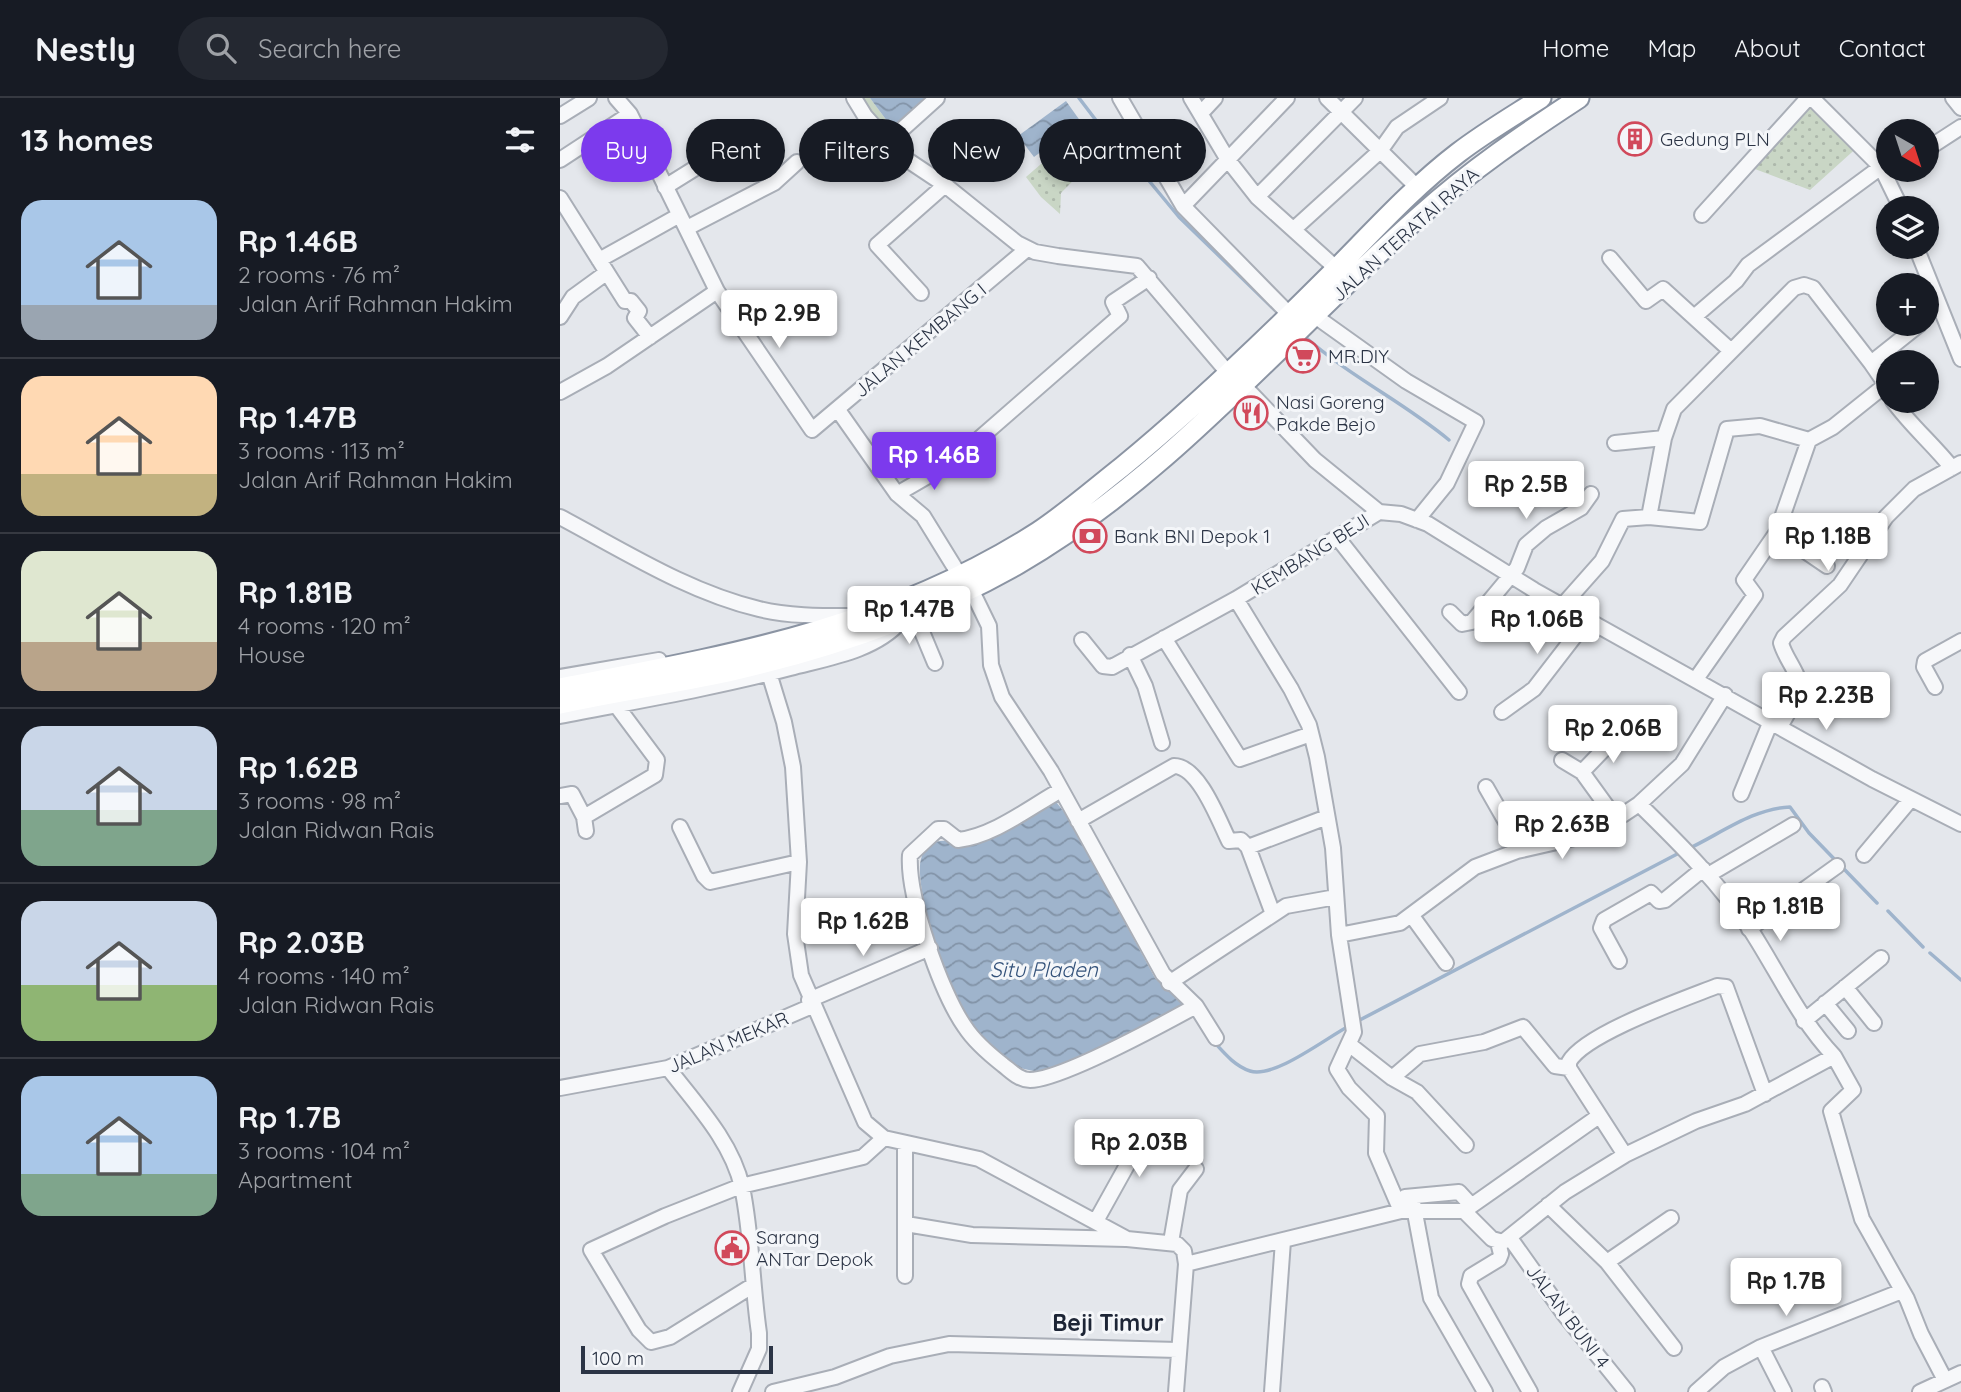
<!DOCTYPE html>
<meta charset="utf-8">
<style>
:root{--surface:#171b24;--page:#242831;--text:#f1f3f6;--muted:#9ea1a6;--line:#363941;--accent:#7c3aed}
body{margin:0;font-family:Quicksand,sans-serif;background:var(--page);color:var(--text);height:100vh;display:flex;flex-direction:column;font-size:26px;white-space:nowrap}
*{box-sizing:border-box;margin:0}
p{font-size:23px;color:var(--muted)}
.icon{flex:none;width:38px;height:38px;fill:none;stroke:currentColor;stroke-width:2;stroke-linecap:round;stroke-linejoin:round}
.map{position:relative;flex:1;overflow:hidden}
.panel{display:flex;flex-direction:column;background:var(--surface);width:560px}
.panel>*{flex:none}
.guide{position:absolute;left:21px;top:21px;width:665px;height:63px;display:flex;gap:14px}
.needle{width:46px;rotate:141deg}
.tools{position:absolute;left:1316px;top:21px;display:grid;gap:14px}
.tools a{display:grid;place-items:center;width:63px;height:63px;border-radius:50%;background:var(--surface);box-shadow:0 4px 10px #0003;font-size:35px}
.scale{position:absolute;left:21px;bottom:18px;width:192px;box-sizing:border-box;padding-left:7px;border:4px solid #2b3445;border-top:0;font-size:19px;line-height:24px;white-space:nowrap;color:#2b3445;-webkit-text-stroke:5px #f4f6f9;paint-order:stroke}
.price{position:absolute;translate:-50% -60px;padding:0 16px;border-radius:7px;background:#fff;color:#222;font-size:23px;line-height:46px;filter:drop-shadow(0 2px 4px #0008)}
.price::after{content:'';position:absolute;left:50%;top:42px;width:21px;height:16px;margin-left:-10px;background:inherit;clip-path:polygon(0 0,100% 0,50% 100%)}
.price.selected{background:var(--accent);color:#fff}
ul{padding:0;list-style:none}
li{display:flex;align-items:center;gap:21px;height:175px;padding:0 21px}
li+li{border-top:2px solid var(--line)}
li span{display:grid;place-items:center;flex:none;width:196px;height:140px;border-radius:21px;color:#555}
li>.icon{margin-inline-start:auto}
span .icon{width:84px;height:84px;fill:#fffc;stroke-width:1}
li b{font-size:30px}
h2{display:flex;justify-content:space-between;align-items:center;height:84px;padding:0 21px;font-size:30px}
.chip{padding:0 24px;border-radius:32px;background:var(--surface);box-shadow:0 4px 10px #0003;font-size:24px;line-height:63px}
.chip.selected{background:var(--accent);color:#fff}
header{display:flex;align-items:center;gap:42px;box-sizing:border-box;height:98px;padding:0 35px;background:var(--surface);border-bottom:2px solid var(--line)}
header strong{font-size:33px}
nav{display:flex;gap:38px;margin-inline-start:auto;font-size:24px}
.search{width:490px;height:63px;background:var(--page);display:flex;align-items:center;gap:18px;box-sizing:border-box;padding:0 24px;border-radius:38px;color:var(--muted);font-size:26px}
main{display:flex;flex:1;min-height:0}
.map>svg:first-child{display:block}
</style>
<header>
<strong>Nestly</strong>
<div class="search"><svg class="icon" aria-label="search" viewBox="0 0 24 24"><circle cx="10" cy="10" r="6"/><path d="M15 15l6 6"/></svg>Search here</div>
<nav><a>Home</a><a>Map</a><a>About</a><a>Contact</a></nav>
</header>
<main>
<section class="panel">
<h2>13 homes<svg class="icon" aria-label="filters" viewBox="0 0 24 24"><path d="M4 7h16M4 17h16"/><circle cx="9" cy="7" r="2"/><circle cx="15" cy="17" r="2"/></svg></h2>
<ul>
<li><span style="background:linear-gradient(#a9c7e8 75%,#9aa5b1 0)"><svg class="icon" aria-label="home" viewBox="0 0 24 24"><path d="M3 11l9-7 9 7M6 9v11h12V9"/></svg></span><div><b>Rp 1.46B</b><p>2 rooms · 76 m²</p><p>Jalan Arif Rahman Hakim</p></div></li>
<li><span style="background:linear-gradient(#ffd9b3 70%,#c2b280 0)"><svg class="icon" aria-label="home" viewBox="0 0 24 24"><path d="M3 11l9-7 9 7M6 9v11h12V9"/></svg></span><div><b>Rp 1.47B</b><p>3 rooms · 113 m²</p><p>Jalan Arif Rahman Hakim</p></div></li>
<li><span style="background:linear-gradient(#dfe7d0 65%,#b9a48a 0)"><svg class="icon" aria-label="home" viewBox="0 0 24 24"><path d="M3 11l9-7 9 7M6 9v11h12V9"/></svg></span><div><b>Rp 1.81B</b><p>4 rooms · 120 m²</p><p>House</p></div></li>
<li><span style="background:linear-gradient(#c9d6e8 60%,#7fa58c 0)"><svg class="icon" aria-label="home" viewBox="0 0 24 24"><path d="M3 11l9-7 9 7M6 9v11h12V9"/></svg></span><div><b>Rp 1.62B</b><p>3 rooms · 98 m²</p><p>Jalan Ridwan Rais</p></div></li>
<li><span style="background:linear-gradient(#c9d6e8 60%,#8fb573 0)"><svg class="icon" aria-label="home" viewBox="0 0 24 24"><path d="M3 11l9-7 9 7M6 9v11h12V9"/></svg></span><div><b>Rp 2.03B</b><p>4 rooms · 140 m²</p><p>Jalan Ridwan Rais</p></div></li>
<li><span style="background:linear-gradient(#a9c7e8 70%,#7fa58c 0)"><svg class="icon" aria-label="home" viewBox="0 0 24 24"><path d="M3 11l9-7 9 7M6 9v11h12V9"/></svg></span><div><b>Rp 1.7B</b><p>3 rooms · 104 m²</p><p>Apartment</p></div></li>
</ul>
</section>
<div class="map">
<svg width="1401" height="1294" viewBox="0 0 1401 1294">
<defs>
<pattern id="grass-dots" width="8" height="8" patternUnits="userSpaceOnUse" patternTransform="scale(1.75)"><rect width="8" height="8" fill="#c9d6c5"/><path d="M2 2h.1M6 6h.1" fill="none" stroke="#adb8ab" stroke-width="1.8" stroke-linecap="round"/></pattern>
<pattern id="water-waves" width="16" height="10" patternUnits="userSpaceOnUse" patternTransform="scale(1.75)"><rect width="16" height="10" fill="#9fb4cc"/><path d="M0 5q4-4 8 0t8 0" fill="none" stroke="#8293a7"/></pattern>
</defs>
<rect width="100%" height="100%" fill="#e4e7ec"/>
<path fill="url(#grass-dots)" d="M1248,0L1301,46L1250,92L1187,68Z
M534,20L552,43L501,95L500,116L481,99L466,79Z"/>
<path fill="#c9d6c5" d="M294,0H310L333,31L327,45Z"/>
<path fill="url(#water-waves)" d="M310,0H373L333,31Z
M506,3L521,24L474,59L458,38Z
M493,700L508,719L595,880L608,892L629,903L620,916L488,974C452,974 430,956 408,928C390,905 353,789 361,761C365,745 379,740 394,744Z"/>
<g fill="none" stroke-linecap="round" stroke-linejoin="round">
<path stroke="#9fb4cc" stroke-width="3.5" d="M519,0L554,46L561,49L619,119L719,216
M743,237C790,279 842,303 889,342
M1128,751C1160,736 1194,710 1230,709L1249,735L1317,805
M1328,813L1363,849
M1370,855L1401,882
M796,924L1121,754
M655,945C665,956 675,968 690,973C714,981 766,940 789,928"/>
<defs>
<path id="minor" d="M56,0L70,16L157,193L252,332L467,151
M294,0L305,18L340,57L385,87L457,145L475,154L498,158L577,168L669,276
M560,0L623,108L730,217
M631,0L668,62L697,99L777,171
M767,0L858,90
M1252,0L1321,69L1341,110
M1393,0L1401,10
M641,15L655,0
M0,18L29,0
M327,45L377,0
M1367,51L1401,29
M0,62L70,16
M105,89L166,51
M697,99L795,0
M0,100L65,203H71L79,213L75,220L90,239
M623,108L727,0
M1142,117L1248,0
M127,130L214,85L237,64
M734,131L820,53L837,29L880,0
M1356,149L1401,261
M1050,160L1086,203L1103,191L1170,252
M39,162L118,118
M361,195L317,147L385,87
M755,218L846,283L916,324L887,385L857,422
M0,219L13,199L46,175
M1134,219L1176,183L1188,167L1321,69
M683,287L755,362L819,414
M0,294L47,268L157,193
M1333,303C1351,328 1373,346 1392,370
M278,312L337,396L363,418L400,478
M420,340L560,218L553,204L589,180
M1055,345L1104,340
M337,396L394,363
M0,419C64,453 128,494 199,511C227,518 260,518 289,518
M1089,419L1140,424L1167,331L1200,328L1249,342L1273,329L1323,289L1322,281L1311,265
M1217,434L1267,468
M777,439L899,594
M411,491L429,528L431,567L442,599L491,673L603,876L636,908L656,940
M676,501L731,591L749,627L757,659L773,750L779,837L794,934L777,971L789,990L817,1018L816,1055L841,1113
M1003,507L1042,463L1063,421L1089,419L1104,340L1114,311L1234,190L1244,187L1253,190L1311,265L1360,226
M890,514L902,526L912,524L957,470L966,447L986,430L1021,410L1031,396
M355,517L375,565
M604,540L680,661L751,636
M522,542L543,568L552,569L676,501L819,414L841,416L868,426L974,492L1312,681L1401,726
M570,557L585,588L602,645
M209,575L224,624L233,669L239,764L235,836L241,877L305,1024L324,1040L419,1061L567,1141L617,1146L624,1153L626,1166L841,1113H904L932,1141L943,1144L1005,1094L1065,1057L1136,1023L1185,1006L1274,958L1293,992L1271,1013L1302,1121L1347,1201L1361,1236L1385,1282
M0,579L99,562
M1136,581L1195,497L1184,482L1217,434L1249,342
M1375,589L1364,569L1365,563L1401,543
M942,614L974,591L1028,521
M0,618C77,603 154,590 230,570C268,560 315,553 341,523
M1220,629C1228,613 1245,592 1236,576C1231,565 1224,556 1221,545L1224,539L1280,487L1326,419L1354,391L1401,365
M1002,662L1022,674
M926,689L946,724L957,753
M501,692C470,709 434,738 398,742L384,731H378L350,757C347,798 381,895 405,929C414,943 429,956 443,967C451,973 459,982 470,982C501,982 605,925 636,908
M1181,696L1211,623
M0,698L12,696L24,719L26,733
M1079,706C1120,746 1160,786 1192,834C1219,876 1239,921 1274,958
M24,719L95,677L97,662L56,607
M1056,721L1022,674L1072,622
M518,723L614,668C639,668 659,723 669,743L681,742L688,749L713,816
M120,729L144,778L150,784L239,764
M688,749L767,719
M1304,757L1351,701
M1148,777L1233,727
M852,818L886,865
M1189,831L1277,768
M779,837L840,825L915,769L957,753L1023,738L1064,716L1079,706L1122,666L1165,597
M1059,863L1041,830L1044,822L1091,795L1099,803L1105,802L1143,771
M609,885L726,808L776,799
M1285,889L1314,925
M249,902L370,850
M1265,905L1288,933
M1244,923L1321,860
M790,947L832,980L857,994L906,1047
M108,970C136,1006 172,1044 182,1089C192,1137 192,1187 199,1235V1251L180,1294
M832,980L860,956L924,944L963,929L995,968L1009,970
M0,990L108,970L252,908
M345,1045V1178
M1065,1057L1009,970V964C1024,936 1124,901 1157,888L1166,889L1205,996
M845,1099L899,1094L911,1107
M852,1099L871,1200L925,1294
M988,1107L1047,1164L1111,1120
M904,1113L1039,1018
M536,1123L571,1060L615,1031
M346,1126L412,1137L566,1141
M950,1140L1004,1216L1067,1294
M611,1144L620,1092L636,1071
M938,1144L941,1156L939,1161L911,1178L909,1186L970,1294
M1047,1164L1114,1250
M192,1188L110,1239L91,1244L79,1232L31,1152L105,1118L181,1088L303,1059L324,1040
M1201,1249L1224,1294
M1262,1289L1264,1294
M213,1294L275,1279L330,1258L389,1246L618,1252
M616,1294L626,1166
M712,1294L723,1143
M1136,1294L1164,1269L1201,1249L1342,1193
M1360,1294L1401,1275"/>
<path id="highway" d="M0,590C171,557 328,530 478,434C508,414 534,391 562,369C635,309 703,244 770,177C811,136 851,91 898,55C924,35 953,18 981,0
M0,606C56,594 112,586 168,574C269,551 367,518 458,466C613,376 729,233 862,116C911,72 964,36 1019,0"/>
</defs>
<use href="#minor" stroke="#a9aeb7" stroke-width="18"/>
<use href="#highway" stroke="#8b94a3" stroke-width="23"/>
<use href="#minor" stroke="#f7f8fa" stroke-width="14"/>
<use href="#highway" stroke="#fff" stroke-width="19"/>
</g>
<defs>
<symbol id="building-ring" viewBox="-11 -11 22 22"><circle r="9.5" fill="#f4f6f9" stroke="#d1495b" stroke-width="1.5"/><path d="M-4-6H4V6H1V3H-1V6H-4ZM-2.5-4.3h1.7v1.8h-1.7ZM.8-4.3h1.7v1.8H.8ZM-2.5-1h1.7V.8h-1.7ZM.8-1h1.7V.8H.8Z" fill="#d1495b"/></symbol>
<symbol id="supermarket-ring" viewBox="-11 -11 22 22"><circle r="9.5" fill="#f4f6f9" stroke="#d1495b" stroke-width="1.5"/><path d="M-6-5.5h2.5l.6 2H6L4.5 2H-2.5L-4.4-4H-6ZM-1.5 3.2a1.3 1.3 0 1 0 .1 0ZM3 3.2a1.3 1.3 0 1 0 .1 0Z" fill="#d1495b"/></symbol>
<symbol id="restaurant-ring" viewBox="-11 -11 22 22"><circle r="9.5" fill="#f4f6f9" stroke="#d1495b" stroke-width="1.5"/><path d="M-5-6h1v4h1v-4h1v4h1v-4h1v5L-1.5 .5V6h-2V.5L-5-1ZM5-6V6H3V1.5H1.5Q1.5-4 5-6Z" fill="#d1495b"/></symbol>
<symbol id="bank-ring" viewBox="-11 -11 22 22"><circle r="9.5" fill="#f4f6f9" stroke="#d1495b" stroke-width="1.5"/><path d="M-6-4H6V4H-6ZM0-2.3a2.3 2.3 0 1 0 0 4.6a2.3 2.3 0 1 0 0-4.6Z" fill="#d1495b"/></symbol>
<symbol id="civic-ring" viewBox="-11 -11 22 22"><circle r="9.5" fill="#f4f6f9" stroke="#d1495b" stroke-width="1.5"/><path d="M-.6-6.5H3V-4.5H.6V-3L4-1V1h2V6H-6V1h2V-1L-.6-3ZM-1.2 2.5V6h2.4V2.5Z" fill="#d1495b"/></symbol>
</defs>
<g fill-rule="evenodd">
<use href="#building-ring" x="1056" y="22" width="38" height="38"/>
<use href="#supermarket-ring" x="724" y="239" width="38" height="38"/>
<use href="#restaurant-ring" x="672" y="296" width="38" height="38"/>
<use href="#bank-ring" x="511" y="419" width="38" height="38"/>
<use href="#civic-ring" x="153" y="1131" width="38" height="38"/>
</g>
<g text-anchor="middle" stroke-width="6" stroke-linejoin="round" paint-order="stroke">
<g font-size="19" fill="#2b3445" stroke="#f4f6f9" text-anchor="start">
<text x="1100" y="48">Gedung PLN</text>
<text x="768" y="265">MR.DIY</text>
<text x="716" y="311">Nasi Goreng<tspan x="716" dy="22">Pakde Bejo</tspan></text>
<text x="554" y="445">Bank BNI Depok 1</text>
<text x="196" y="1146">Sarang<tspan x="196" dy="22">ANTar Depok</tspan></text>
</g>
<g font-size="19" fill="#2b3445" stroke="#f4f6f9">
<text transform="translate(845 136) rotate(-42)" y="7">JALAN TERATAI RAYA</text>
<text transform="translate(360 242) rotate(-40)" y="7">JALAN KEMBANG I</text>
<text transform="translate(750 456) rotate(-32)" y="7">KEMBANG BEJI</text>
<text transform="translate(168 944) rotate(-23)" y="7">JALAN MEKAR</text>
<text transform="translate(1008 1218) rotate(53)" y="7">JALAN BUNI 4</text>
</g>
<g font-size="21" font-style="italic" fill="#34527a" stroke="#f4f6f9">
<text x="484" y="879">Situ Pladen</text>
</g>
<g font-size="23" font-weight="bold" fill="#1d2536" stroke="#f4f6f9">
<text x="548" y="1233">Beji Timur</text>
</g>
</g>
</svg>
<div class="tools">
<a><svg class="needle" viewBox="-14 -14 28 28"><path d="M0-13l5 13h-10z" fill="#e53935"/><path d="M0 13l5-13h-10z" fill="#9ea1a6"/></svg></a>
<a><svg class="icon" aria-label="layers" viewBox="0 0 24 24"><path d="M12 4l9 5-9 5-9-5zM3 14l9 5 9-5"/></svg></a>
<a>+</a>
<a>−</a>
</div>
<div class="scale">100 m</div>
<b class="price" style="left:219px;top:252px">Rp 2.9B</b>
<b class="price selected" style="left:374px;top:394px">Rp 1.46B</b>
<b class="price" style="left:966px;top:423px">Rp 2.5B</b>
<b class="price" style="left:1268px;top:475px">Rp 1.18B</b>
<b class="price" style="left:349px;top:548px">Rp 1.47B</b>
<b class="price" style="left:977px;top:558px">Rp 1.06B</b>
<b class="price" style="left:1266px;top:634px">Rp 2.23B</b>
<b class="price" style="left:1053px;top:667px">Rp 2.06B</b>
<b class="price" style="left:1002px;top:763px">Rp 2.63B</b>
<b class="price" style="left:1220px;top:845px">Rp 1.81B</b>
<b class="price" style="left:303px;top:860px">Rp 1.62B</b>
<b class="price" style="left:579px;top:1081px">Rp 2.03B</b>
<b class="price" style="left:1226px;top:1220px">Rp 1.7B</b>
<div class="guide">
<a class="chip selected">Buy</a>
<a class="chip">Rent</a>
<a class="chip">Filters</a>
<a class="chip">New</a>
<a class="chip">Apartment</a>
</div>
</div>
</main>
